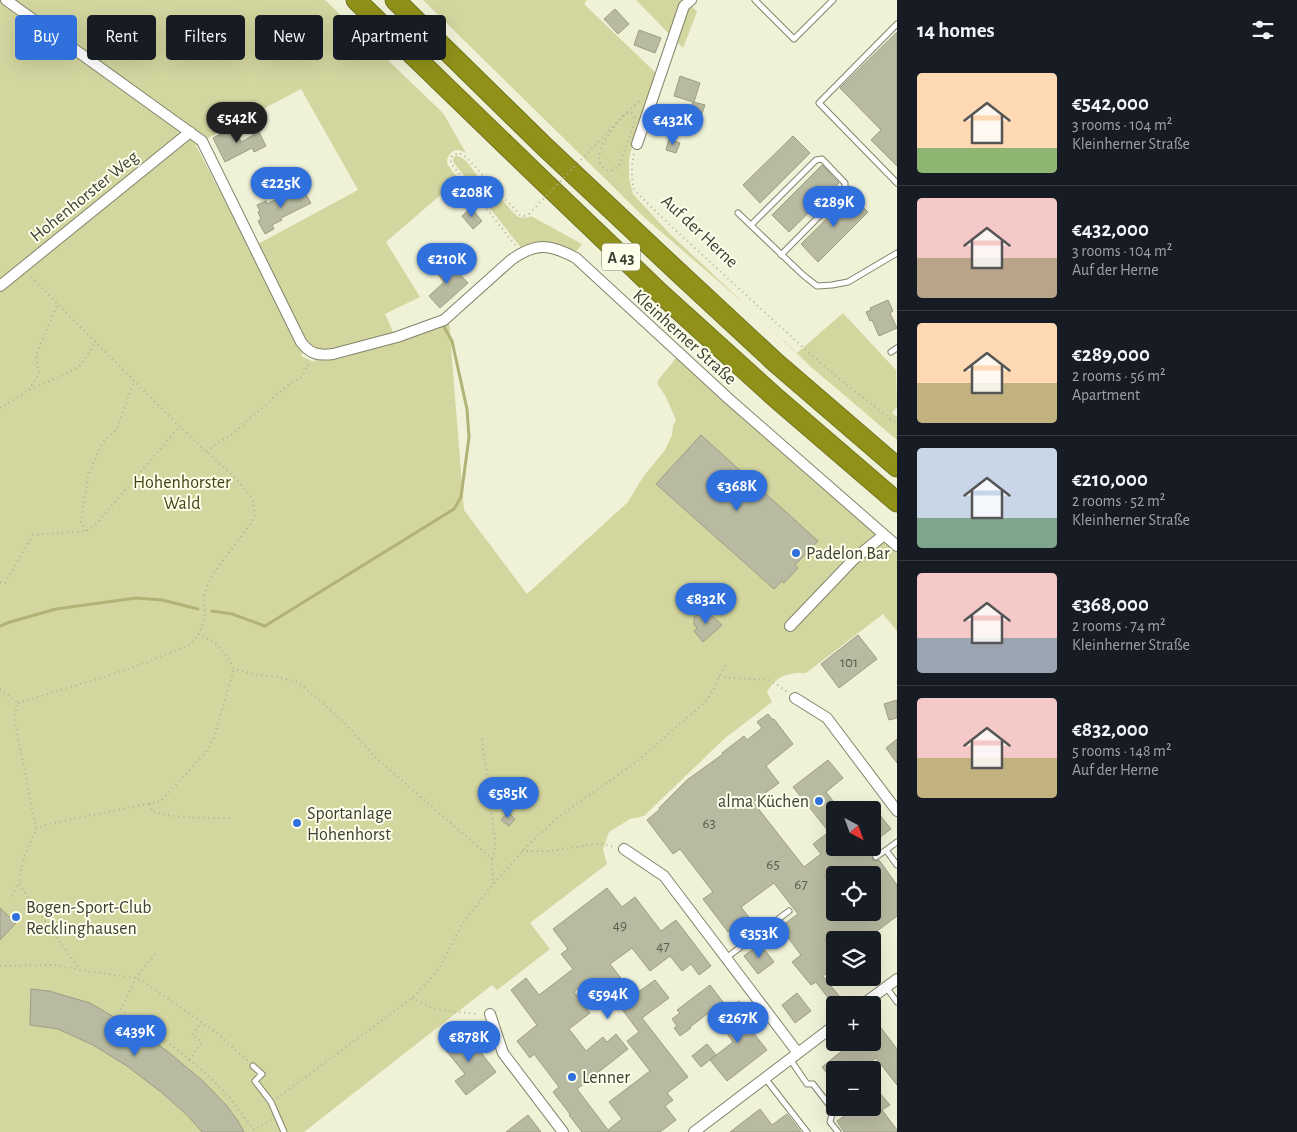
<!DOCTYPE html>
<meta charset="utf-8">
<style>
:root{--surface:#171b24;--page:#20242c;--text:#f1f3f6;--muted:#9ea1a6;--line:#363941;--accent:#2f70dd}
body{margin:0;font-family:"Alegreya Sans",sans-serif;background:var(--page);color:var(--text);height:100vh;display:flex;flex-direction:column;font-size:19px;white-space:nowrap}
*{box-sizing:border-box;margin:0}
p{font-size:16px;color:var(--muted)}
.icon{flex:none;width:28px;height:28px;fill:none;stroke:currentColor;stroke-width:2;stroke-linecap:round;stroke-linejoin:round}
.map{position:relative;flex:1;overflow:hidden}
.drawer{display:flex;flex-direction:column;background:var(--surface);width:400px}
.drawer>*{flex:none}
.top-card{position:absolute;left:15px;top:15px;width:475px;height:45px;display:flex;gap:10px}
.needle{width:32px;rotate:139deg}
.tools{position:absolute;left:826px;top:801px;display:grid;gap:10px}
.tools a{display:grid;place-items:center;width:55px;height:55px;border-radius:5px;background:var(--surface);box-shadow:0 5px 20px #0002;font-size:25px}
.price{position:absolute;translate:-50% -42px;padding:0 11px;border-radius:18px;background:var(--accent);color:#fff;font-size:16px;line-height:32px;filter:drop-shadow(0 1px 2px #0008)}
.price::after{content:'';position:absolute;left:50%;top:30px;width:15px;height:11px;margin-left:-8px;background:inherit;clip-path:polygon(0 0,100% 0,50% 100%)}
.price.active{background:#222;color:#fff}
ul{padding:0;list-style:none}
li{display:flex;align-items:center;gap:15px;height:125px;padding:0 20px}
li+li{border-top:1px solid var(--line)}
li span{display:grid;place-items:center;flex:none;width:140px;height:100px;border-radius:5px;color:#555}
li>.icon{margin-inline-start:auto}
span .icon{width:60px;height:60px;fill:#fffc;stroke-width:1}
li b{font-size:21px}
h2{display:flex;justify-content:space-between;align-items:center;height:60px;padding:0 20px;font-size:21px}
.chip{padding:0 18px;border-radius:5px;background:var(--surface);box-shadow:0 5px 20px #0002;font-size:18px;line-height:45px}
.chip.active{background:var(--accent);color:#fff}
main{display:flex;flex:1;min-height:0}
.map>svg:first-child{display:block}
</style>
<main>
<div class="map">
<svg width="897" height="1132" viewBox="0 0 897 1132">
<rect width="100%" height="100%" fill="#f0f2d8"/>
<path fill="#d3d69f" d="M0,0H325L443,113L466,153C464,152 460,150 458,150C450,150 445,159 448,165C451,170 456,175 459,179L386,242L420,297L385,314L394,334L330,352L315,348L308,343L302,335L256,245L358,190L301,89L208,138L196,146L304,350L301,356L314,362L316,358L327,360L397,340L449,321L464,510L527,594L628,502L643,477L665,450L672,435L673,426L676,420L666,397L657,383L659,379L677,357L897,550V631L883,614L806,673C786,673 778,675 767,692L772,702L724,739L644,816L630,819L609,832L603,849L607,864L530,923L550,949L497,990L492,985L304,1132H0Z
M423,0H587L584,4L657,74L634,139L629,159V178L633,194L669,233L797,353L843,313L896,370L897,407L892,413L897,417V440L811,367L746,305L645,218Z
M636,0H686L697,12L683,48Z
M456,156C469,157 477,179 486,187C489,189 493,191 496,194C504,201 510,210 518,217L527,218L531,216L582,244L575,253L522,249L489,207L485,199L473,187L454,163L453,160L454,157Z"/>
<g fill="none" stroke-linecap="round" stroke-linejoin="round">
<path stroke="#b1b376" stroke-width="3" d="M212,611L232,614L265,626L454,509L461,497L469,437L467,409L452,341L444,327
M0,626L10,622L56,609L136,598L162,600L198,609"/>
</g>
<path fill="#b8baa1" stroke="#9c9d85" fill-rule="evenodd" d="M615,9L629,24L618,34L604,19Z
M639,30L661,38L655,53L634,45Z
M897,32V166L871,140L881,130L840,88Z
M680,76L700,83L694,102L705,105L701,116L689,112L693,102L674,96Z
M666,112L684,118L677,138L659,132Z
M234,127L241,142L259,132L266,146L254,152L252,148L225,162L213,138Z
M793,136L810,153L760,203L743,185Z
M669,139L680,143L676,153L666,150Z
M822,165L839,183L789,232L772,215Z
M302,188L311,203L281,218L282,220L272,225L274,229L265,234L258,221L261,219L258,212L260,211L257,205L266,201L267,204L279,198L280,201Z
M851,195L868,212L818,262L801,244Z
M471,208L482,221L473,229L462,216Z
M440,262L450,273L455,269L468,283L440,308L429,296L444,282L433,268Z
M888,300L893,311L890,313L897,328L879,336L872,320L870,321L866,312L871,310L870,308Z
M701,435L818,541L795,565L798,568L784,583L782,581L774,589L656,484Z
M703,611L708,612L722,625L703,642L694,631L697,628L694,624V617Z
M858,635L877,659L839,688L821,664Z
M897,700V718L889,720L884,704Z
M768,714L773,720L774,719L793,744L766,766L779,783L753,802L804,867L821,854L813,844L829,832L793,787L828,760L843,778L826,792L840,810H835V848H869L873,854L872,857L873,860L876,861L879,860L897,885V916L865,940H824L835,954V967L823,976L840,997L832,1003L816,982L811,985L792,962L801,955L780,927L798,914L774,883L741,907L752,921L743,928L740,923L728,932L703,899L713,892L680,849L673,854L647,820L660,809L659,808L687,780L723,754L722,753L744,736L747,740L762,728L757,722ZM824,875H872V912H835V890Z
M897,739V763L886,748Z
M872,805L891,829L872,843Z
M508,812L515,819L509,826L501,820Z
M607,888L622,907L635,897L661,931L676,920L711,966L699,975L691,964L682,971L670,956L650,971L632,948L610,964L634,995L655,980L669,998L642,1018L688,1077L667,1093L673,1100L665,1106L676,1120L660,1132H582L569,1115L570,1114L553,1092L559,1087L534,1054L530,1058L517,1041L537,1025L511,990L526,978L539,995L573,969L561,954L568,949L553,929ZM587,980L604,1002L612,996L639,1032L627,1041L650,1071L609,1102L622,1119L608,1130L577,1089L628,1049L616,1034L607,1042L603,1037L586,1051L569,1029L590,1013L574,992Z
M0,908L16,923L0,940Z
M760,944L774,962L758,974L744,956Z
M710,985L723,1002L690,1027L691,1028L680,1036L674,1028L677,1026L672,1019L680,1013L677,1010Z
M31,989L49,991L90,1003L143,1034L167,1051L203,1081L227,1106L238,1121L244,1132H202L188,1116L161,1092L127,1066L93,1045L58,1029L30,1025Z
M797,993L811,1011L795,1023L782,1005Z
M739,1001L754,1022L748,1026L767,1050L727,1081L710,1060L733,1042L723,1028L733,1020L726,1011Z
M878,1024L897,1049V1085L876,1058L860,1070H835V1084L822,1067L853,1042H872V1028Z
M465,1032L496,1072L466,1095L455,1081L465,1074L444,1048Z
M707,1044L716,1055L701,1067L692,1056Z
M878,1091L890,1105L882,1110L897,1130V1132H844L837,1121L856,1108H872V1095Z
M760,1109L772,1125L787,1114L801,1132H730Z
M528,1115L541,1132H506Z"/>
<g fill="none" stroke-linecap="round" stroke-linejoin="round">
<defs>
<path id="service" d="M755,0L794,39L833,0
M897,24L819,103L897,183
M738,213L803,275L817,286L832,285L848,282L897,253
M751,225L816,160L822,159L845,183V190L781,255
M891,352L897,348
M897,842L886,850L897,865
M876,857L886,850
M726,958L789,911
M886,987L897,1002
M790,1059L807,1084H813L833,1110L830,1122L838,1132
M253,1066L262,1074L255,1081L271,1102L284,1132
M765,1078L807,1132"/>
<path id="minor" d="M6,0L202,141L301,342C310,354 318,356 333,354L397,337L444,320L511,260C536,242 550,244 576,258L729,399L897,546
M637,144L684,6L691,0
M0,286L190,132
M790,626L854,559L884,535
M795,698L827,718L897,811
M624,849L664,876L798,1053
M862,1005L897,979
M490,1014L503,1053L563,1132
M694,1132L835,1025"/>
<path id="motorway" d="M356,0L542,180L660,293L776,398L897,502
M395,0L545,147L677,271L775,362L897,467"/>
</defs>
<use href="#service" stroke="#82846c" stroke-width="7"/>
<use href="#minor" stroke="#82846c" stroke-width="12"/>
<use href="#motorway" stroke="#737422" stroke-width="21"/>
<path stroke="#afb19c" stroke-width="2" stroke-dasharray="1 4" stroke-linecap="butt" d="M634,154L632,165V178L634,190L672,227L808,352L849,387L897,424
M620,164C613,173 604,173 599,161C598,141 625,112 641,100
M515,245L453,166L451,162L452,156L459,153L466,157L520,215L524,216L529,214
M29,390L39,373L36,355L58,303
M0,408L29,390L64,375L81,365L96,342
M207,452L213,446L231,435L287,386L302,377L309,363
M86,531L81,522L88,476L102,443L117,429L134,380
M0,582L5,583L33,535L86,531L96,524L179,427
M198,634L214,642L227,656L234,669L257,675L273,676L298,682L344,722L376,758L492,859L493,884
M719,677L771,680L787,692
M0,689L18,703L14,717L36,829L24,858L18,883L80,970
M18,703L107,676L150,661L191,644L200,632L205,616L204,595L212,575L251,523L255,514L252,498L237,480L179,426L29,275
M482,739L495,839V848L492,859
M150,804L151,811C178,819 206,818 233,818
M36,829L49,824L161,801L205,753L214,738L234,669
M522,851H551L595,844H602L614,847
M12,896L18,883
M155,954L136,978L121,1009C158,1035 197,1062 228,1096C237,1107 245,1118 254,1130L271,1120
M0,966L57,965L80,970L136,978L144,982L217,1033L248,1061
M412,998L433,1008L448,1011L479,1014
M189,1060L202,1042L192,1035L201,1023
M829,1090L835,1086
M277,1098L412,998L427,983L440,967L461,926L493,884L525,848L557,818L635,763L705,702L714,689L719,677L727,663"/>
<use href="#service" stroke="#fff" stroke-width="5"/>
<use href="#minor" stroke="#fff" stroke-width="10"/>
<use href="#motorway" stroke="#909119" stroke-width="19"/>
<path stroke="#afb19c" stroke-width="2" stroke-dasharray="1 4" stroke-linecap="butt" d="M529,214L623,116C632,109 636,114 634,124L620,164"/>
</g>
<g fill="#2f70dd" stroke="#fdffea" stroke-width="2">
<circle cx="796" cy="553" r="5"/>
<circle cx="819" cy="801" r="5"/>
<circle cx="297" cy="823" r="5"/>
<circle cx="16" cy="917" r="5"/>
<circle cx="572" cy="1077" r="5"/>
</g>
<g text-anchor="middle" stroke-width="4" stroke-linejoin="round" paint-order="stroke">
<g font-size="15" fill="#5c5d4f">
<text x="849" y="667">101</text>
<text x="709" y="828">63</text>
<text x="773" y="869">65</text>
<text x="801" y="889">67</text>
<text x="620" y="930">49</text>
<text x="663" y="951">47</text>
</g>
<rect fill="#fdffea" stroke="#77786b" stroke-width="1" x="602" y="243.5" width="38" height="27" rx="4"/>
<g font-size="16" font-weight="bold" fill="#3d3e34">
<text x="621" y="263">A 43</text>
</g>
<g font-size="18" fill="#3d3e34" stroke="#fdffea">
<text transform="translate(84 196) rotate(-39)" y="6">Hohenhorster Weg</text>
<text transform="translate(700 231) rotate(43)" y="6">Auf der Herne</text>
<text transform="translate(685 337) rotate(42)" y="6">Kleinherner Straße</text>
</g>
<g font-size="18" fill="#434415" stroke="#fdffea">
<text x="182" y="488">Hohenhorster<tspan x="182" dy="21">Wald</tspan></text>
</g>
<g font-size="18" fill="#3d3e34" stroke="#fdffea" text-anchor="start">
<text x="806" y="559">Padelon Bar</text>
<text x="809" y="807" text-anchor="end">alma Küchen</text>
<text x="307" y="819">Sportanlage<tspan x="307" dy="21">Hohenhorst</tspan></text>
<text x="26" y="913">Bogen-Sport-Club<tspan x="26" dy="21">Recklinghausen</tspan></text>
<text x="582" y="1083">Lenner</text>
</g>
</g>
</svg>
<div class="tools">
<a><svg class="needle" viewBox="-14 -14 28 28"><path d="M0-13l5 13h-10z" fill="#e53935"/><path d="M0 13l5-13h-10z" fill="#9ea1a6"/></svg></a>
<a><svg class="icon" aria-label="locate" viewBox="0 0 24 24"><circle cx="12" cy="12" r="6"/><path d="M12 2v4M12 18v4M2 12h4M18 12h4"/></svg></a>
<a><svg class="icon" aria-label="layers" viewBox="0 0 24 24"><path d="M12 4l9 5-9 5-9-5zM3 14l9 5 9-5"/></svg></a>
<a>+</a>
<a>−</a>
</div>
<b class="price active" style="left:237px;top:144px">€542K</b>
<b class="price" style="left:673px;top:146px">€432K</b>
<b class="price" style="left:281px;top:209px">€225K</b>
<b class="price" style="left:472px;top:218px">€208K</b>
<b class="price" style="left:834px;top:228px">€289K</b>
<b class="price" style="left:447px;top:285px">€210K</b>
<b class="price" style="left:737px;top:512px">€368K</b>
<b class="price" style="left:706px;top:625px">€832K</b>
<b class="price" style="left:508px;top:819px">€585K</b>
<b class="price" style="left:759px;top:959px">€353K</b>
<b class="price" style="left:608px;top:1020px">€594K</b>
<b class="price" style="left:738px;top:1044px">€267K</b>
<b class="price" style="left:135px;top:1057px">€439K</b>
<b class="price" style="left:469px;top:1063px">€878K</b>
<div class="top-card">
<a class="chip active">Buy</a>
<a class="chip">Rent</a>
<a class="chip">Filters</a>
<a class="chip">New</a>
<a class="chip">Apartment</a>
</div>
</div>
<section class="drawer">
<h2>14 homes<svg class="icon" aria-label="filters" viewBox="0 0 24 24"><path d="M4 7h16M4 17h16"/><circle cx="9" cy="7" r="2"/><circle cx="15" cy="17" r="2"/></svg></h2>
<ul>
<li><span style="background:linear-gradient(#ffd9b3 75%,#8fb573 0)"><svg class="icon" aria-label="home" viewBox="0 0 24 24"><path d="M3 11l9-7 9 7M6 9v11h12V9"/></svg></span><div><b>€542,000</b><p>3 rooms · 104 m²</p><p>Kleinherner Straße</p></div></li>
<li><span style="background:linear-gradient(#f6c9c9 60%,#b9a48a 0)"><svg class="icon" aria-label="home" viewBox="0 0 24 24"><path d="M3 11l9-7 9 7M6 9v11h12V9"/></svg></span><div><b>€432,000</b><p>3 rooms · 104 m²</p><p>Auf der Herne</p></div></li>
<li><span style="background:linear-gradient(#ffd9b3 60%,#c2b280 0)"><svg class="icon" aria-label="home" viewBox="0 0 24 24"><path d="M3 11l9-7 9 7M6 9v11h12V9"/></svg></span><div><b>€289,000</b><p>2 rooms · 56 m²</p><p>Apartment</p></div></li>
<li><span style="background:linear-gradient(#c9d6e8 70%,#7fa58c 0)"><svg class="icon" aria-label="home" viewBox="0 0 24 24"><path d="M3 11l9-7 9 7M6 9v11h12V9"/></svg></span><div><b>€210,000</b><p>2 rooms · 52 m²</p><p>Kleinherner Straße</p></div></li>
<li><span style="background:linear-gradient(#f6c9c9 65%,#9aa5b1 0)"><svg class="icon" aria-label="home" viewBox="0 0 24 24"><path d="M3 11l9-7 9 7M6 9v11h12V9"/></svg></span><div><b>€368,000</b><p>2 rooms · 74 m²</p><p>Kleinherner Straße</p></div></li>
<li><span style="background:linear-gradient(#f6c9c9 60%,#c2b280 0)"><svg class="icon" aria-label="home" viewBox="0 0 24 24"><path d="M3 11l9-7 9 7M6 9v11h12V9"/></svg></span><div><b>€832,000</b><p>5 rooms · 148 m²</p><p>Auf der Herne</p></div></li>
</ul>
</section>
</main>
